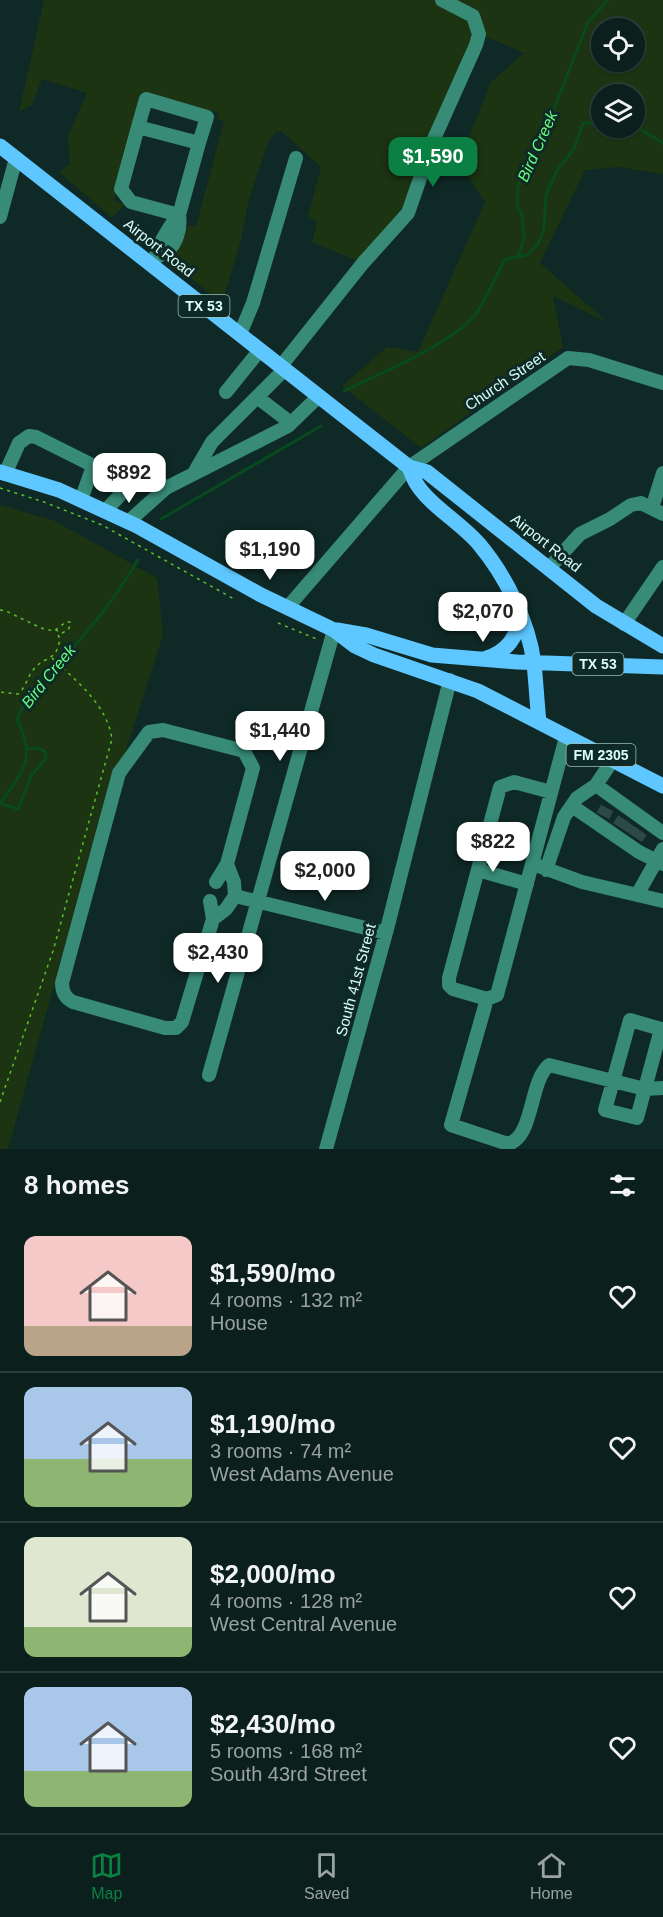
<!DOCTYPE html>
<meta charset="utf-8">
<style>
:root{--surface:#0b1f1c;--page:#142725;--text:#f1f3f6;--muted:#9aa2a3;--line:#2b3d3b;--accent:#0b8043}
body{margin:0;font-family:Arial,sans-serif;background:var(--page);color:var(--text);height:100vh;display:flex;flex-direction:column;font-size:22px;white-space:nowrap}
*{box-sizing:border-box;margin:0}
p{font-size:20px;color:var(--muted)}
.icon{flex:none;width:33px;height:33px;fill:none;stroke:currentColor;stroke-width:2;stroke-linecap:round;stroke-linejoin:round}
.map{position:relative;height:1149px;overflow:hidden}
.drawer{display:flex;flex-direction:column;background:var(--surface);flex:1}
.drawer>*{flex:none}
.tools{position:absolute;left:591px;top:18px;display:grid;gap:12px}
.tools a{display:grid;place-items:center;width:54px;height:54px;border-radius:50%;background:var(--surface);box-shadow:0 2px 4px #0004,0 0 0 2px var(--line);font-size:30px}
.price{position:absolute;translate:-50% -51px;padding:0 14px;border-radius:12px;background:#fff;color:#222;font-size:20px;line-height:39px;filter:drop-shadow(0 2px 3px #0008)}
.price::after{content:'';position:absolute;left:50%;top:36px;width:18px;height:14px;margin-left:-9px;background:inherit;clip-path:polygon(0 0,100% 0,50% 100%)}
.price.active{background:var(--accent);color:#fff}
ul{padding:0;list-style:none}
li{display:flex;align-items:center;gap:18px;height:150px;padding:0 24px}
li+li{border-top:2px solid var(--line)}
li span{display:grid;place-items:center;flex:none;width:168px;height:120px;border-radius:12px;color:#555}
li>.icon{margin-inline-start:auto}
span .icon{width:72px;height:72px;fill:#fffc;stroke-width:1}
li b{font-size:26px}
h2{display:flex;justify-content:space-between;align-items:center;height:72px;padding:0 24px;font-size:26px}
.tabs{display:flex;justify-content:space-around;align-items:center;height:84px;border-top:2px solid var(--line);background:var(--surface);font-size:16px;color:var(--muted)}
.tabs a{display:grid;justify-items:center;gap:3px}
.tabs .active{color:var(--accent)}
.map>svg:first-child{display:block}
</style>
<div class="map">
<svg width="663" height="1149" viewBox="0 0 663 1149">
<rect width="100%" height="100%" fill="#0f2926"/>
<path fill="#1c3411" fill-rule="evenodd" d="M44,0H663V174L619,167L585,170L540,263L607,322L553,296L563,347L421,448L342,386L387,347L418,352L485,202L459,162L491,82L524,53L479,34L408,213L363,263L312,242L317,222L308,216L321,167L281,131L276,132L268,142L249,199L241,240L222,303L169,261L170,257L181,244L188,225L196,227L224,121L217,119L218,113L142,92L114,201L125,204L112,218L59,172L70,164L68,136L87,93L42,79L32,105L19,112ZM602,28H634V62H602ZM602,94H634V128H602Z
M0,505L55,521L157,578L163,635L80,893L8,1149H0Z"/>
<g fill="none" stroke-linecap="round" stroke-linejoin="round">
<path stroke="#08491f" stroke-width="3" d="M628,128L642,130L663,143
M519,257L527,255L538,244L544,229L546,194L558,169L574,149L583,123H602
M344,391C379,374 449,345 474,316C484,304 497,274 505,259L518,257L524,238L522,215L517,205L518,185L537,152L588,22L608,0
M161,519L321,426
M0,803C23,772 37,757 17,720C29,685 60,663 83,636C104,612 122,587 138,560
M0,803L18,809L31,776L46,758L45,751L37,748L27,749"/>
<path stroke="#2d4946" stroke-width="14" stroke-dasharray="14 7" stroke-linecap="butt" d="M603,816L607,808
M619,827L624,819
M627,832L632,825
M636,838L641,831"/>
<path stroke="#5cc129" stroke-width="1.5" stroke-dasharray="3 4.5" stroke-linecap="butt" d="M0,488L44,502L102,525L234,599
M0,610L6,611L41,628L54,631L66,622H70L71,624L68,630L62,633L56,630L60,639C59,644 57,653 52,656C45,661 39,662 33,670C27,678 26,687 18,694L0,692
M278,623L319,640
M0,1102L53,951L112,739C107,704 75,680 51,657"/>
<path stroke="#378b77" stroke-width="14" d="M138,127L146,99L207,117L199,143
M0,217L16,158
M156,255C158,245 172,222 179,215
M149,263C156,255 159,257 166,252C177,244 181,228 179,215L199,143L138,127L121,189L131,202L179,215
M240,334L253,303L296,158
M281,366L363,263L408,213L433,141L476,45L479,34L473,16L442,0
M226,392L260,350
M257,397L291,423
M194,473L212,442L285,369
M5,474L19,443L29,436L36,437L90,464L92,469L81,500
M652,508L663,473
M105,511L143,471L166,488L288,426L319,396
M128,522L166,488
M549,568L580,534L610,519L631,505L641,503L663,514
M287,608L409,467L568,358L589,360L663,383
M624,624L663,567
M596,785L663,833
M551,792L514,782L500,787L449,978V985L453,989L487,999L497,995L566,737
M572,806L639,852L663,864
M533,864L582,882L663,901
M478,870L527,884
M546,870L564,817L577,798L596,785L612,761
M216,882L227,864
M637,895L663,849
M235,896L226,909L213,919L182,1022L176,1028H165L73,1002C65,998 62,992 62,983L119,773L149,732L163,730L244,751L253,768L227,864L234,882L235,896L386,933
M210,901L213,919
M487,999L451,1125L508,1144C534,1137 529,1082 549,1065L645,1089L663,1088
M630,1020L661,1029L637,1118L605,1110Z
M209,1075L334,630
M326,1149L386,933L450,680"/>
<path stroke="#5ec7ff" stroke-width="15" d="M0,146L409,467L427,472L596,606L663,646
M409,467C411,472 413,478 416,483C429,505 461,523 479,544C506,576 528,621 534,663C536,683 537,703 539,722
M0,472L59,490L137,526L261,595L334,630L355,646L374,655L478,691L663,786
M337,630L366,635L432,655L517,662L663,667
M484,659C506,653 520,636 519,613"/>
</g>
<g text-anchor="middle" stroke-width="6" stroke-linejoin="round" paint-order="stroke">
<g fill="#0f2926" stroke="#9bbfb9" stroke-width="1.5">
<rect x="178.5" y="295" width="51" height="22" rx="4.5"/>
<rect x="572.5" y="653" width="51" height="22" rx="4.5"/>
<rect x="566.5" y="744" width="69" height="22" rx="4.5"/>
</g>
<g font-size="14" font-weight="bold" fill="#d7fff8">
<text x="204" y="311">TX 53</text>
<text x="598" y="669">TX 53</text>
<text x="601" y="760">FM 2305</text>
</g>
<g font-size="15" fill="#d7fff8" stroke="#0f2926">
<text transform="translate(159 248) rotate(38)" y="5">Airport Road</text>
<text transform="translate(505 381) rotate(-34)" y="5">Church Street</text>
<text transform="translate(546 543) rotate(38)" y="5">Airport Road</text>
<text transform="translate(356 980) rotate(-75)" y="5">South 41st Street</text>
</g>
<g font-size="16" font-style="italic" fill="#65ff81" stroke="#0f2926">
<text transform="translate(537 146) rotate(-66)" y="6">Bird Creek</text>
<text transform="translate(48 676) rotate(-51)" y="6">Bird Creek</text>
</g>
</g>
</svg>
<div class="tools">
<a><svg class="icon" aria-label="locate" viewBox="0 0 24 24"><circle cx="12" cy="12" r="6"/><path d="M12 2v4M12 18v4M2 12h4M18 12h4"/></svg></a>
<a><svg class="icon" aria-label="layers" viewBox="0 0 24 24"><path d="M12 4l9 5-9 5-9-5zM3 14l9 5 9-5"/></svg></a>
</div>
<b class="price active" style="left:433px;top:188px">$1,590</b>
<b class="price" style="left:129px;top:504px">$892</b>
<b class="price" style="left:270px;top:581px">$1,190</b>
<b class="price" style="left:483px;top:643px">$2,070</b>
<b class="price" style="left:280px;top:762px">$1,440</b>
<b class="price" style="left:493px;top:873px">$822</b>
<b class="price" style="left:325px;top:902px">$2,000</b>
<b class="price" style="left:218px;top:984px">$2,430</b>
</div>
<section class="drawer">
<h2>8 homes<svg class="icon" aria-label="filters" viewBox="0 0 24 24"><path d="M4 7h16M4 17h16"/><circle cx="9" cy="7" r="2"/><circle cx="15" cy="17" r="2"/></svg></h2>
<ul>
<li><span style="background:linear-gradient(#f6c9c9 75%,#b9a48a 0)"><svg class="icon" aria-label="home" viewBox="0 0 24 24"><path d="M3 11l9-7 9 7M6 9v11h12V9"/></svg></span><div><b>$1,590/mo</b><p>4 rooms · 132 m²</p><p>House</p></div><svg class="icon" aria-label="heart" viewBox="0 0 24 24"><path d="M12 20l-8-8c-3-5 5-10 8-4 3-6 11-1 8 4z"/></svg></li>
<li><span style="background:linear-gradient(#a9c7e8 60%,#8fb573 0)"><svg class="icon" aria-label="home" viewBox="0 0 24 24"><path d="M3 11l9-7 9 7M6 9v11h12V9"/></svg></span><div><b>$1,190/mo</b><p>3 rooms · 74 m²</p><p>West Adams Avenue</p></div><svg class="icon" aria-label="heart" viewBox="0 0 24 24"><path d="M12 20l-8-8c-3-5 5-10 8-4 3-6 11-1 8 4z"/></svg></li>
<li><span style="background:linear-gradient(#dfe7d0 75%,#8fb573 0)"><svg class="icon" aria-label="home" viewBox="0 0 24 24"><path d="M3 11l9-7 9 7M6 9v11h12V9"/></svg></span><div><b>$2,000/mo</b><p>4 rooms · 128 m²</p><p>West Central Avenue</p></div><svg class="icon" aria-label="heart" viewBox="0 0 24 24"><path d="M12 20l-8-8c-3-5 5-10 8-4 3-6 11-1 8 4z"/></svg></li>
<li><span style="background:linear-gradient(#a9c7e8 70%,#8fb573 0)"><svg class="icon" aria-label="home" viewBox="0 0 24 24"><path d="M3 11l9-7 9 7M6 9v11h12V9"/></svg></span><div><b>$2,430/mo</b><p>5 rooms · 168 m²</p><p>South 43rd Street</p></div><svg class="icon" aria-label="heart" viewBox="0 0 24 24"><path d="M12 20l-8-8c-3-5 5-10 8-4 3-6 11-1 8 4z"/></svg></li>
</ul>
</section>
<nav class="tabs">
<a class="active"><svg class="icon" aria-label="map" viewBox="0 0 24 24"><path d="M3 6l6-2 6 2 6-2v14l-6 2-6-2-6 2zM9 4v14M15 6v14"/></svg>Map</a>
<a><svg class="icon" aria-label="saved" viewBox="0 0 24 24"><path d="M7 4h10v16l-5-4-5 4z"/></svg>Saved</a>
<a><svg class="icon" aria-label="home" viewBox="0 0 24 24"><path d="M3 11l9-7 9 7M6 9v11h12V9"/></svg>Home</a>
</nav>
